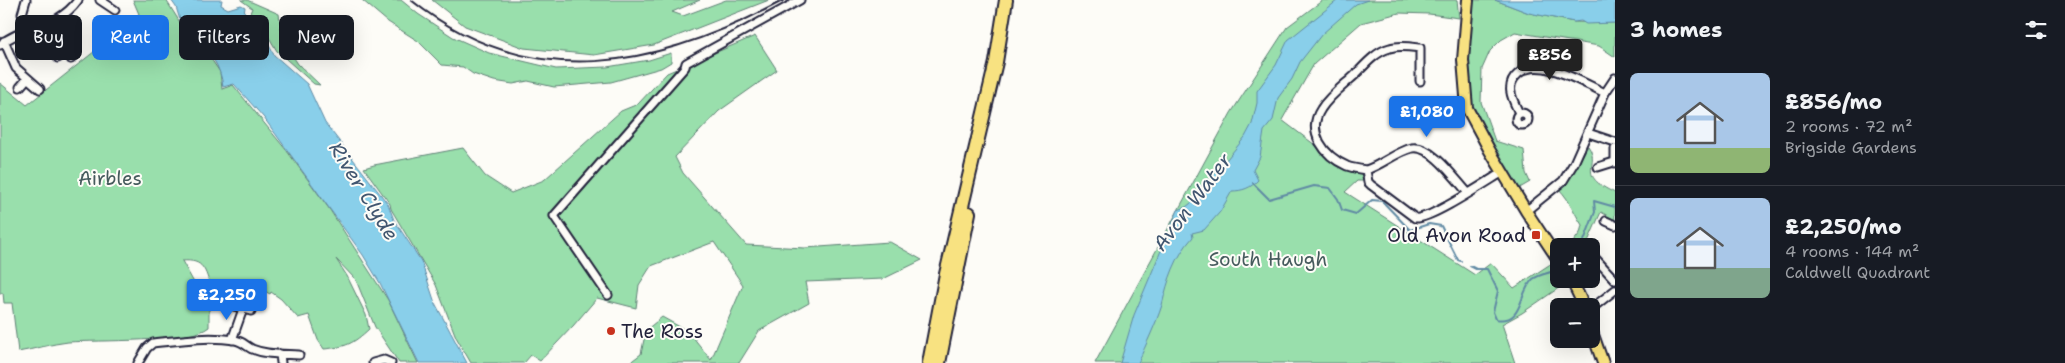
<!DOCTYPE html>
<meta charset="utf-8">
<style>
:root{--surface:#171b24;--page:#20242c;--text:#f1f3f6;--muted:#9ea1a6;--line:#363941;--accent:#1a73e8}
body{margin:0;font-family:"Shantell Sans",sans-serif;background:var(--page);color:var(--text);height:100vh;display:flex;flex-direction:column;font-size:19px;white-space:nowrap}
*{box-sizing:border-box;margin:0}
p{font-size:16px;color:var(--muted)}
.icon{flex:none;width:28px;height:28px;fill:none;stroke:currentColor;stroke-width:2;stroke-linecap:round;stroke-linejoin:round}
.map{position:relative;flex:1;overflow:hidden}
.sheet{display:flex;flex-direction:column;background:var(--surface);width:450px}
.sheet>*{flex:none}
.hud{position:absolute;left:15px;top:15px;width:475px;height:45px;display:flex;gap:10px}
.controls{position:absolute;left:1550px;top:238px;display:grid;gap:10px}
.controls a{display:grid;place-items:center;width:50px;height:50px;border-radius:8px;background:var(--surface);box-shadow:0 5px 20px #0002;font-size:25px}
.price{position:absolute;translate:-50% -42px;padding:0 11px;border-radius:5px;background:var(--accent);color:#fff;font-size:16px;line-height:32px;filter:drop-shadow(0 1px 2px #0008)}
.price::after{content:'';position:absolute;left:50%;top:30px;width:15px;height:11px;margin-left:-8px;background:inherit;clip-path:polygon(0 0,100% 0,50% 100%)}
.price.on{background:#222;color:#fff}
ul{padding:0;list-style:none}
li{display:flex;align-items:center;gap:15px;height:125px;padding:0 15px}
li+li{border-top:1px solid var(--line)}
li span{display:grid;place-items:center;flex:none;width:140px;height:100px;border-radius:8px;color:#555}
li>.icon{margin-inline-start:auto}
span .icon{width:60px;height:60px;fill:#fffc;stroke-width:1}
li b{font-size:21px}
h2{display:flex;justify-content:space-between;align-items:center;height:60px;padding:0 15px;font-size:21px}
.pill{padding:0 18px;border-radius:8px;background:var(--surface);box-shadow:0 5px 20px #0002;font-size:18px;line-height:45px}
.pill.on{background:var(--accent);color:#fff}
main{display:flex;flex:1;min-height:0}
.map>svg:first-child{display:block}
</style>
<main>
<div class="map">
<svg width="1615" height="363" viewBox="0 0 1615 363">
<rect width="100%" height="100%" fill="#fdfcf7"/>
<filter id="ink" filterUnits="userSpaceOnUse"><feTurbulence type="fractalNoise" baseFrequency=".02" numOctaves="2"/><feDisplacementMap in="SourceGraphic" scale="10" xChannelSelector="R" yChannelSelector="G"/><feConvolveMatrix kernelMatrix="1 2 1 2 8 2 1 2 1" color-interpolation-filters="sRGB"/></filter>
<g filter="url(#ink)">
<path fill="#99dfac" stroke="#5e8074" d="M133,0H166L191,40L202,46L220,72L222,89L233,85L287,151L330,210L388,300L418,363H399L375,327L356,280L336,259L347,276L366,315L369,329C353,344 346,347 324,349L318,340L309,315L298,318L281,299L271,292L270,294L253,285L211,288C205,270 204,259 182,261L209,310V327C191,343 97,340 68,342C51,344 35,349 18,352L12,303H4L3,293H0V83L27,105L119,32L139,14Z
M241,0H247L279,14L283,41L298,64L320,85L314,84L277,51L258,19L250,13L252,8Z
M362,0H401L418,14L453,37L489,53L556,69L607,67L649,60L671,53V62L661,68L611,82L554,87L528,81L513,84L494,81L473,74L463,67L442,65L418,41L388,22Z
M432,0H700L672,12L683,16L726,0H769L654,45L594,55L524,48L465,26Z
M1323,0H1457L1459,18L1429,14L1399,13L1361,23L1314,64L1282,120L1315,145L1329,160L1342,167L1361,173L1363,181H1357L1345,192L1475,275L1491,263L1514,288L1552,263L1559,272V279H1563L1566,283L1522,313L1502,324L1515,363H1095L1231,113L1287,27Z
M1474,0H1495L1529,13L1574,22L1615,23V57L1599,46L1515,32L1501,40L1490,51L1482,69L1481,102L1495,141L1524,150L1526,173L1530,182L1518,189C1505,169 1489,148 1479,126C1462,86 1470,42 1474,0Z
M755,36L777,70L719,111L675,157L683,173L746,245L805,248L890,242L922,260L883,279L805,282L809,303L759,331L739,363H629L641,354L646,330L662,317L689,332L711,360L743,285L714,242L651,266L639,285L636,308L597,298L573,326L540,361L531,355L524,363H471L456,337L436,285L391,209L390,204L364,168L374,165L463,148L485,176L511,193L544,180L621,111L638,104L667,73Z
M1588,146C1602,165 1574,174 1615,193V220L1601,212L1586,246H1570L1580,233L1582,225C1573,211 1571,202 1559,189L1574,171Z"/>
<path fill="#89cfea" stroke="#608aa4" d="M171,0H222L221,5L228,9L241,5L245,7L244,14L259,26L274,55L307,84L325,123L388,204L394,220L421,261L435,303L467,363H419L380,283L363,255L264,118L234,84L223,87C221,67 210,50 193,39C192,30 187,24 180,20L176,7Z
M1338,0H1368L1356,4L1322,34L1300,62L1292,79L1278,98L1273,120L1264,131L1260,157L1253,170L1258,180C1251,188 1242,191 1232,191L1220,212L1204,230L1192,233L1193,237C1175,257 1168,280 1162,305C1156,324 1146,344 1138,363H1120L1134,315L1178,210L1186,207L1196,199L1201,186L1213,176L1245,137L1252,124L1257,103V91L1276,65L1288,40Z
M1495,0H1615V23L1586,24L1581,21L1574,22L1529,13Z"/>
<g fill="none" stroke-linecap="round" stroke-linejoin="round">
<path stroke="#608aa4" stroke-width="2" d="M1253,183L1269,199L1314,186L1330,188L1338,199L1342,210L1356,214L1372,200L1382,201L1410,230L1429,224L1441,226L1458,260L1461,261
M1582,246L1595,212L1594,201L1615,207
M1470,266L1476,269H1487L1498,291L1493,312L1496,319C1524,324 1518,293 1533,279C1539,274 1551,273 1559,269"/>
<defs>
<path id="minor" d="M26,0L22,14L26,32
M100,0L115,10
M51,23L71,59
M4,41L16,68L40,89
M0,45C23,25 57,30 78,0
M58,58L67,51
M1420,81V48C1411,47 1399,45 1390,48C1375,52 1364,66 1354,76C1343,86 1329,96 1321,109C1306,132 1324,156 1347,166C1352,168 1359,169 1366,170L1368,182L1371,185L1415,218C1428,221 1488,181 1503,172
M20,87L27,79
M1516 119a6 6 0 1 1 12 0a6 6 0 1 1-12 0Z
M1519,113C1513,100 1504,86 1518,74C1539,55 1583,83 1605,93
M1588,133L1615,142
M1615,149V163
M1598,167L1614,162
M1366,170C1382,165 1396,152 1412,148C1431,144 1456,180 1468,193
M1526,211L1563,181L1574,163L1605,93L1615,78
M1606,221L1615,225
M1595,258L1615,280
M608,295L554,216L685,67L686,63L800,0
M234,306L251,311
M1591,309L1615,290
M232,340L243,309
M280,354L281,363
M138,363L147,348L153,343C180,340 208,336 235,340C242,341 246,346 252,349C267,355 283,354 299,355
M373,363L384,360L391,363"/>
<path id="primary" d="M1468,0L1463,60L1467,108L1490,151L1526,211L1559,261
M1571,279L1584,306
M1591,329L1603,363"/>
<path id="motorway" d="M929,363L946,274L996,62L1006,0
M939,363L969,213"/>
</defs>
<use href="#minor" stroke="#22223b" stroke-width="11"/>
<use href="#primary" stroke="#22223b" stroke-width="14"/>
<use href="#motorway" stroke="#22223b" stroke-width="16"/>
<use href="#minor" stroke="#fdfcf7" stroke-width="7"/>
<use href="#primary" stroke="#f8e281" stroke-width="10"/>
<use href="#motorway" stroke="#f8e281" stroke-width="12"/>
<path stroke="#22223b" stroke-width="2" d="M411,0C531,96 659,67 784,0"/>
</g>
</g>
<g fill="#c8321e" stroke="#fdfcf7" stroke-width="2">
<rect x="1531" y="230" width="10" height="10" rx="2.5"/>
<circle cx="611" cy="331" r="5"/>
</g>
<g text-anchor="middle" stroke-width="4" stroke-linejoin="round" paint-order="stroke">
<g font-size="19" fill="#465b5d" stroke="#fdfcf7">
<text x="110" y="185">Airbles</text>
<text x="1268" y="266">South Haugh</text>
</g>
<g font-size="19" fill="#22223b" stroke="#fdfcf7" text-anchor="end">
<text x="1526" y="242">Old Avon Road</text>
<text x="621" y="338" text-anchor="start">The Ross</text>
</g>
<g font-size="20" font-style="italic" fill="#415670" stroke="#fdfcf7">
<text transform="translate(364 191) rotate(58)" y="7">River Clyde</text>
<text transform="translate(1192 202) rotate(-53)" y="7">Avon Water</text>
</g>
</g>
</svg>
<div class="controls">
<a>+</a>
<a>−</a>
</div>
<b class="price on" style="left:1550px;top:81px">£856</b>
<b class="price" style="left:1427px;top:138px">£1,080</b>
<b class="price" style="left:227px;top:321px">£2,250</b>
<div class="hud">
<a class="pill">Buy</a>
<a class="pill on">Rent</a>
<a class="pill">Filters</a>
<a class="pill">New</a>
</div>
</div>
<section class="sheet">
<h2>3 homes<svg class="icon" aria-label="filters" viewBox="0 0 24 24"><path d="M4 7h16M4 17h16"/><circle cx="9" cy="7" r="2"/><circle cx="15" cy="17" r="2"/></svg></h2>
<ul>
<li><span style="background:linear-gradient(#a9c7e8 75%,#8fb573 0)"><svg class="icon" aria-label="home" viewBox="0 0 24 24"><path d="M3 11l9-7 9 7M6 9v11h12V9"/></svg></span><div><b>£856/mo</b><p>2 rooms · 72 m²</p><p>Brigside Gardens</p></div></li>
<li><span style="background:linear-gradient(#a9c7e8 70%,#7fa58c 0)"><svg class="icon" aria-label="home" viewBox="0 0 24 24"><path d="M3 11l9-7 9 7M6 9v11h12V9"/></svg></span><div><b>£2,250/mo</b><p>4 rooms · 144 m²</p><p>Caldwell Quadrant</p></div></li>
</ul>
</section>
</main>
